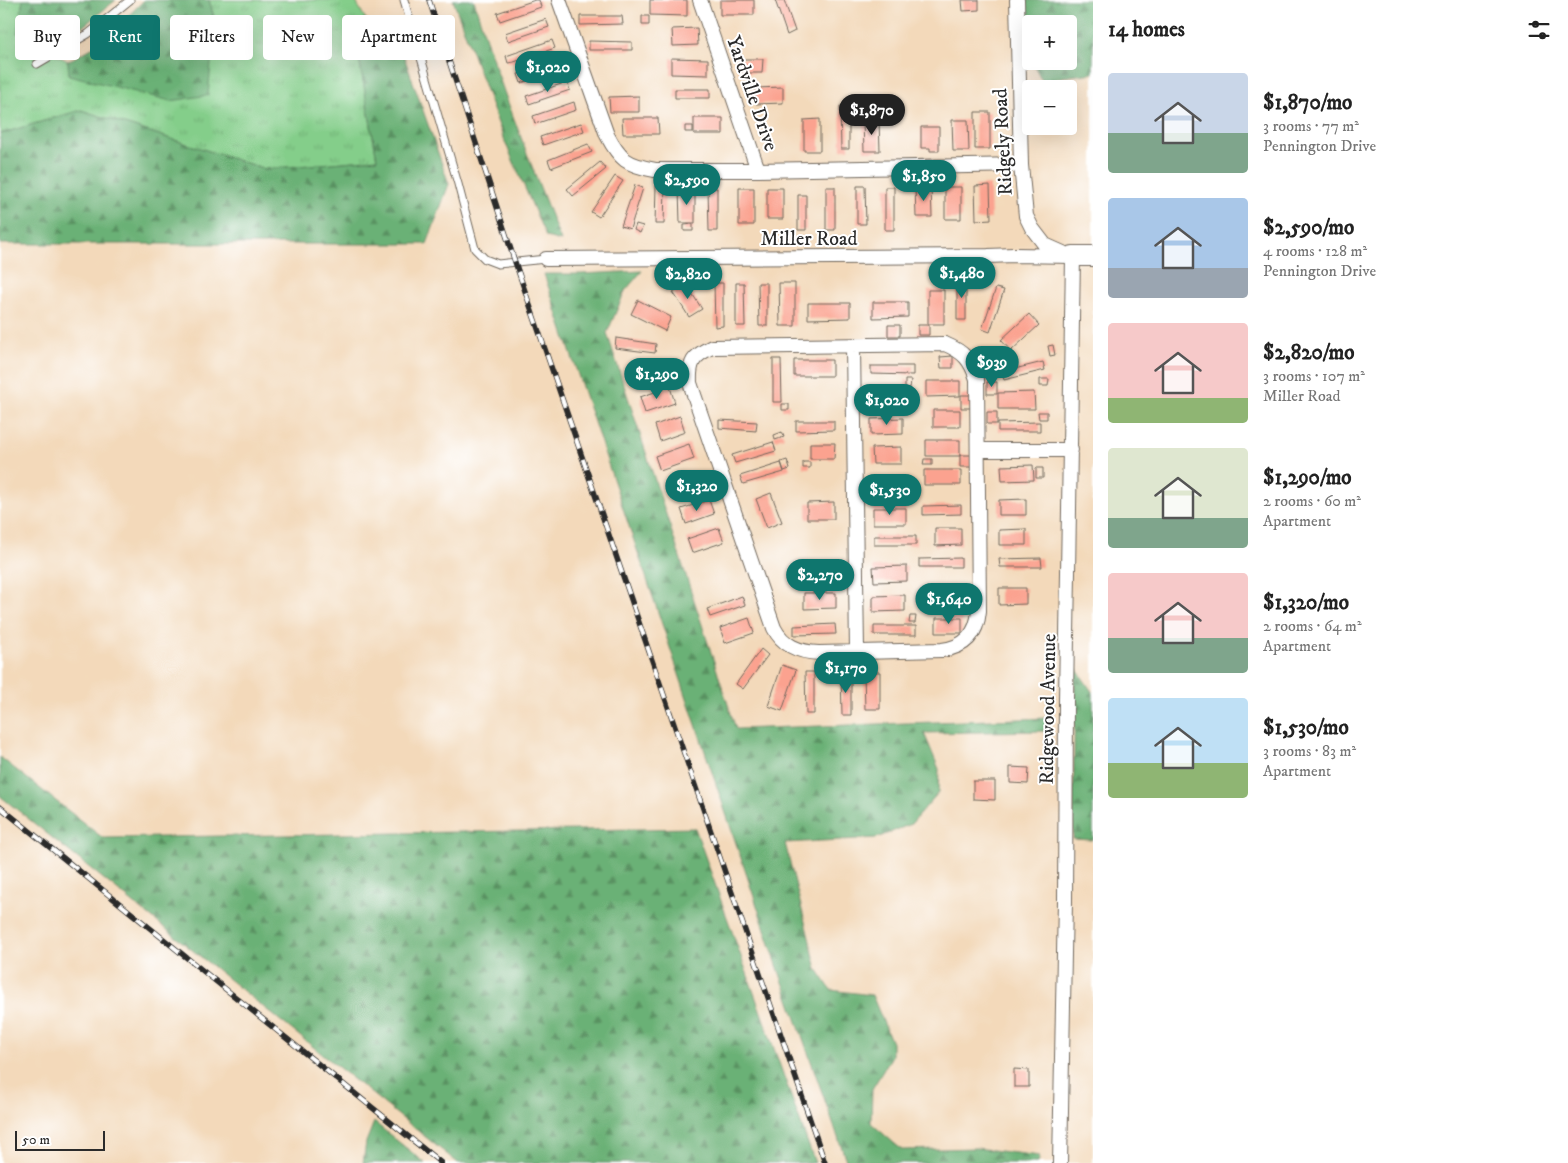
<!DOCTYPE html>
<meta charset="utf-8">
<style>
:root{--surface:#fff;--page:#f6f6f6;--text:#222;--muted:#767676;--accent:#0f766e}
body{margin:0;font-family:"IM FELL DW Pica",serif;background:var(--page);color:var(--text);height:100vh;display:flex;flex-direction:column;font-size:19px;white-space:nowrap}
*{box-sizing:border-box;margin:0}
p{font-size:16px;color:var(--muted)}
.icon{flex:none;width:28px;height:28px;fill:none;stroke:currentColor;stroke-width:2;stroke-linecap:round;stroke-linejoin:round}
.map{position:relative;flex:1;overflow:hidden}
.details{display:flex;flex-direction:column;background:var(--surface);width:475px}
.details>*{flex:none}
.guide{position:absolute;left:15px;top:15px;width:475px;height:45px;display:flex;gap:10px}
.buttons{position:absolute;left:1022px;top:15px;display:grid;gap:10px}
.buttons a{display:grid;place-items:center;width:55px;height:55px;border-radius:5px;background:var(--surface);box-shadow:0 5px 20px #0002;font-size:25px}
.scale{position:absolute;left:15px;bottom:12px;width:90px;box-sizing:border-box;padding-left:5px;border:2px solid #2b2b2b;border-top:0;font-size:14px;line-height:18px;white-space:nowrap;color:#2b2b2b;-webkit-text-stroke:4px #fff;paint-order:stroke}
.price{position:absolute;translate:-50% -42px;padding:0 11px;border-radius:18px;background:var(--accent);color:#fff;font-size:16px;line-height:32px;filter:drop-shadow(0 1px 2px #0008)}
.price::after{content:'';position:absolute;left:50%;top:30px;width:15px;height:11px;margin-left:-8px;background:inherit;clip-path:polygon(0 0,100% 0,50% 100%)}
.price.current{background:#222;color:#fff}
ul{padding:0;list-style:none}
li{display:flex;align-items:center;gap:15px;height:125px;padding:0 15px}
li span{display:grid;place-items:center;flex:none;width:140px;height:100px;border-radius:5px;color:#555}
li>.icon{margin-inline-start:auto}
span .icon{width:60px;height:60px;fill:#fffc;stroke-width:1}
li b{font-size:21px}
h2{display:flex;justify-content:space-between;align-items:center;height:60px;padding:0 15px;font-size:21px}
.tag{padding:0 18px;border-radius:5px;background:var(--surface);box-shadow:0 5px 20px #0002;font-size:18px;line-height:45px}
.tag.current{background:var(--accent);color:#fff}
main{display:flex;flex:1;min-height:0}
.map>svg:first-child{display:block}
</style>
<main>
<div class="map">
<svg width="1093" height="1163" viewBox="0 0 1093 1163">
<defs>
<pattern id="grass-tufts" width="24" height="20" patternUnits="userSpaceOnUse" patternTransform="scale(1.25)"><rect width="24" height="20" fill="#84ce8a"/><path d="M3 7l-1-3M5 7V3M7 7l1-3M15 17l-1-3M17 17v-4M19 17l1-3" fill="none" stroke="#72b177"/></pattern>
<pattern id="forest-firs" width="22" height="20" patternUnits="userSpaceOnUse" patternTransform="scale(1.25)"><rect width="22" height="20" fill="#6bb176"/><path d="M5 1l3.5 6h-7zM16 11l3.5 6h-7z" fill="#589061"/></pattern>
</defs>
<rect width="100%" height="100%" fill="#fff"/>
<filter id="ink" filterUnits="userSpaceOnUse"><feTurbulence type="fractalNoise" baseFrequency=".02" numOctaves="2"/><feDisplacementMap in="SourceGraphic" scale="10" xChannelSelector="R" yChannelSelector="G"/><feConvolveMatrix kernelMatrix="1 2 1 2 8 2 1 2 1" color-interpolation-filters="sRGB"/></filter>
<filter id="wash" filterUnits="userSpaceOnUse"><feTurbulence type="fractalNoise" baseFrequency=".0096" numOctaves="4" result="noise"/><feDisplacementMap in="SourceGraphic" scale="20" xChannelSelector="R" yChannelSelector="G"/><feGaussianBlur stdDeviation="1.12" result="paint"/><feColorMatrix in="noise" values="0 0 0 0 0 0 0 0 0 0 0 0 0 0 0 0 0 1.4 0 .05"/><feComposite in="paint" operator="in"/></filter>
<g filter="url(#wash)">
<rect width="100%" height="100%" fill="#f3d9ba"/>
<path fill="url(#grass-tufts)" stroke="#587c5a" d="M0,0H23L17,33L36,45L68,61L69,75L215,21L209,0H355L365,18L355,35L377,159L265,169L81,110L0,134Z"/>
<path fill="url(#forest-firs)" stroke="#4b6e50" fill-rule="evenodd" d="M23,0H116L76,32L36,45L17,33Z
M144,0H209L215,21L208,95L171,101L69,75L68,61L101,43Z
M453,0H474C498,82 530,161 561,241L546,237L503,137Z
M1023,0H1093V73L1061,77L1044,84L1036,69L1026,56ZM1031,24H1069V61H1031Z
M365,18L401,48L449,184L427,244H0V134L81,110L265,169L377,159L355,35Z
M642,271L625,291L607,333L736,729L1048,718L1046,731L924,733L939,769L938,793L911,824L877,838L785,843L817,969L831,990L872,995L892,1043V1056L872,1089L871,1123L902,1150L976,1148L1040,1156L1038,1163H847L778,968L544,274H581Z
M1075,667L1093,693V840L1073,839Z
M0,757L103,838L695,828L815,1163H458L0,796Z
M374,1122L425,1163H363L366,1142Z"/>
<g id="blocks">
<path fill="#fba28f" d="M535,0H539L541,7L500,21L497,13Z
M650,0H687V16L650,15Z
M720,0H754V15H720Z
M775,0H784L795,31L787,35Z
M962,0H979V10L963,11Z
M580,16H622L623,24L580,25Z
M642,16H649V25H642Z
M546,19L549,27L508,41L505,33Z
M697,28L698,45L673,46L672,29Z
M552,40L555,48L514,62L508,63L506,56Z
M589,41L632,42V50H589Z
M671,58L708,59V75L671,74Z
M740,59H763L762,73H739Z
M559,60L562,69L521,83L518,74Z
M567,82L570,90L529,104L526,96Z
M783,87V103L756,104L755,88Z
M675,89H710V98H675Z
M639,96V112H610L609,97Z
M574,102L576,110L535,124L533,116Z
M840,106H849V149H841Z
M975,112H990V149H975Z
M622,118H658L659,134H623Z
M694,118H723V134H694Z
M820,119V151H804V120Z
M879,120L880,151H864L863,121Z
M952,120H968L969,151H953Z
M581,123L584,131L543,145L540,137Z
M685,126H693V132H685Z
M921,127H939V151H930V148H921Z
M588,144L592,152L551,168L548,160Z
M600,162L606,169L573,196L567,189Z
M615,176L623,181L599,217L591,212Z
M635,185L643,188L630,229L621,226Z
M990,185L991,219L976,220L975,186Z
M656,186L665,187L664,224H655Z
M857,186H865L866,224H857Z
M915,186H931L932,217H916Z
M826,187H835V230H826Z
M885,187H894V230H885Z
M945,187H961V219H945Z
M708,188H717V231H709Z
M739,188H754V225H739Z
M767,188H783V219H767Z
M679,189H695V223H680Z
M798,195H806V230H798Z
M636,224L643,226L640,233L634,230Z
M693,224V231H684V225Z
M979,272H987V278H979Z
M966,277V320H957V278Z
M714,283H723V326L715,327Z
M736,283H744L745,326H736Z
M758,283H767V326H759Z
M779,283H795V326H780Z
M686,284L702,309L689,317L673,292Z
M996,288L1004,290L990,332L982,329Z
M928,290H944V324H928Z
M638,300L671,317L665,331L631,314Z
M873,302H908V317L873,318Z
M808,303H850V318L808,319Z
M1029,314L1039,325L1011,351L1001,340Z
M888,325H900V336H888Z
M918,325H929V335H918Z
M616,338L656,344L655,353L615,348Z
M1053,345L1055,355L1050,356L1048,346Z
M953,356V368H941L940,357Z
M773,359H781L782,402H773Z
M794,360H832V376H794Z
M1043,362L1045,370L1004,380L1002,372Z
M871,366H913V375L871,374Z
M1040,379H1049L1048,386H1040Z
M905,380H911L910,388H905Z
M926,381H960V396L926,397Z
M987,382H997V394H987Z
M670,387L675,403L645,413L640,397Z
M900,388L901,404L872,405V389Z
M1034,392L1035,409H998V393Z
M961,395H971V408H961Z
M782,404H789V410H782Z
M933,410H960V427H933Z
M987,412H997V424H987Z
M1038,412H1047V419H1039Z
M680,416L685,432L660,441L655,425Z
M903,418V434L871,435V419Z
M719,420L757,422L756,431L719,428Z
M796,421H834V430L796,431Z
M1040,422V431H998V423Z
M782,432L784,437L775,440L774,435Z
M926,440H960V456H926Z
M773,442L776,451L735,463L732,455Z
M810,443H835L834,459H810Z
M689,444L694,459L660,471L655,456Z
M901,447V464H873L872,448Z
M960,455H971V467H960Z
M924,459H932V465H923Z
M787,460L790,469L784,471L781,462Z
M803,462H810V468H803Z
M781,463L784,472L743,484L740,476Z
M1033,465L1034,480L1002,481L1001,466Z
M1036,468H1043V478H1036Z
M924,470H961V485H924Z
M771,493L782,522L767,528L756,499Z
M1026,499V515H999V500Z
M709,500L714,514L686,524L681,509Z
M834,502V519H807V503Z
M961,505V514L923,515V506Z
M873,508H906V524H873Z
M719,528L724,542L692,553L687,539Z
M935,528H961V545L935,546Z
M1026,529V545H999V530Z
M874,536H916V545H874Z
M961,558V567H919V559Z
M1041,558L1042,567H1000L999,559Z
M802,564H835V579H802Z
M907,566V581L874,582L873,567Z
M936,588H962V603H936Z
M999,588H1026V604L999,605Z
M804,593H836V608L804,609Z
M905,595V611L873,612V596Z
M742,596L745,605L710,617L707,609Z
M910,616H916L915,623H909Z
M749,618L754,633L725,643L720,628Z
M936,618H962V633H936Z
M835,624L836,634L794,635V626Z
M874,626H916V635H874Z
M761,649L768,655L743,689L736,684Z
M782,665L796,670L782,711L768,706Z
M805,672H814V714H806Z
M864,672H880V709H865Z
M841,673H851V715H842Z
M1010,767L1029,768L1028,784L1010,783Z
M973,781H995V800L973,799Z
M1014,1069L1029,1070V1087H1014Z"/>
</g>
</g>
<g filter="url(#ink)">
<use href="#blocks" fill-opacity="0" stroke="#71685d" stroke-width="1"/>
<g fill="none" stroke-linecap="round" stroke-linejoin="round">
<defs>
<path id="lane" d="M404,0L458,184L475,249L485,259L498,264L546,259
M37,64L88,34L130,0"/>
<path id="street" d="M559,0L607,135C620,160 627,165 655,170H758L1021,165
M700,0L758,170
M1017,0L1021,165L1026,216L1032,228L1045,245L1063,253
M546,259L988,256L1014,255L1073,256
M945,344C964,352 971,360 977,379L979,611C977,634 965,647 942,650L819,653C799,652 783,646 774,628L690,383C689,362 693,356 712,347Z
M853,346L857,652
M978,450H1071
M1060,1163L1065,901L1066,699L1073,256"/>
<path id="secondary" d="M1073,256H1093"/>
</defs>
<use href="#lane" stroke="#71685d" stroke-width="9"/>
<use href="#street" stroke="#71685d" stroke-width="16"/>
<use href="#secondary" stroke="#71685d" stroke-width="22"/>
<use href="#lane" stroke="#fff" stroke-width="7"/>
<use href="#street" stroke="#fff" stroke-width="14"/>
<use href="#secondary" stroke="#fff" stroke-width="20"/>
<defs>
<path id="rail" d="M429,0L515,262L825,1163
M0,807L441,1163"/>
</defs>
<use href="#rail" stroke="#2b2b2b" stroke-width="5.5"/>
<use href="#rail" stroke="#fff" stroke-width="4" stroke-dasharray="11" stroke-linecap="butt"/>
</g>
</g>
<g text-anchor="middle" stroke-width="4" stroke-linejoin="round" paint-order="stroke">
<g font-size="20" fill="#2b2b2b" stroke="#fff">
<text transform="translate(753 93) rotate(71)" y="7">Yardville Drive</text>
<text transform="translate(1002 142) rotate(-93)" y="7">Ridgely Road</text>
<text x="809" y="245">Miller Road</text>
<text transform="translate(1047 709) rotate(-89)" y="7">Ridgewood Avenue</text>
</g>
</g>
</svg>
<div class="buttons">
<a>+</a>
<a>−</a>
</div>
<div class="scale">50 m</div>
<b class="price" style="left:548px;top:93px">$1,020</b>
<b class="price current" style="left:872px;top:136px">$1,870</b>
<b class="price" style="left:924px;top:202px">$1,850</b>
<b class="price" style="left:687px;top:206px">$2,590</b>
<b class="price" style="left:962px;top:299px">$1,480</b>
<b class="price" style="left:688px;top:300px">$2,820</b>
<b class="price" style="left:992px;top:388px">$939</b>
<b class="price" style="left:657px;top:400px">$1,290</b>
<b class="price" style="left:887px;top:426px">$1,020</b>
<b class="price" style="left:697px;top:512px">$1,320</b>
<b class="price" style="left:890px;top:516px">$1,530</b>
<b class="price" style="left:820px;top:601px">$2,270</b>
<b class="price" style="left:949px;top:625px">$1,640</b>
<b class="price" style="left:846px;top:694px">$1,170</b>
<div class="guide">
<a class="tag">Buy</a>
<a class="tag current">Rent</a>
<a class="tag">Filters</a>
<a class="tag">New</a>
<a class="tag">Apartment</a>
</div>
</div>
<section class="details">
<h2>14 homes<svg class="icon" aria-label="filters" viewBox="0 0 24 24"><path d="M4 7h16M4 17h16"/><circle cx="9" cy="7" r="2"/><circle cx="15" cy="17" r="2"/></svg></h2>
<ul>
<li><span style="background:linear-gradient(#c9d6e8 60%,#7fa58c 0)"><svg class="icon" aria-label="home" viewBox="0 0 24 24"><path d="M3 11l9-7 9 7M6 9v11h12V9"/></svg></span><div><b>$1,870/mo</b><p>3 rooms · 77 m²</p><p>Pennington Drive</p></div></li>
<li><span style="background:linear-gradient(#a9c7e8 70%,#9aa5b1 0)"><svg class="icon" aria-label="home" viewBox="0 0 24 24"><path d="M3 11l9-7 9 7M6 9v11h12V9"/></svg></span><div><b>$2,590/mo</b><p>4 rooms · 128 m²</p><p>Pennington Drive</p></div></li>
<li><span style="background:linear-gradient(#f6c9c9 75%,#8fb573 0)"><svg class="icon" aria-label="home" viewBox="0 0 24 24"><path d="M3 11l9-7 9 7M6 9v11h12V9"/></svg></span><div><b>$2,820/mo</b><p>3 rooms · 107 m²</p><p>Miller Road</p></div></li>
<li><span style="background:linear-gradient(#dfe7d0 70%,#7fa58c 0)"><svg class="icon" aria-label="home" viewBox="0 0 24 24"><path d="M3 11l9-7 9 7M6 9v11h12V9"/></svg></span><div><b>$1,290/mo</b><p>2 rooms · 60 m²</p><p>Apartment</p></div></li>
<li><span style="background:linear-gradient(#f6c9c9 65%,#7fa58c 0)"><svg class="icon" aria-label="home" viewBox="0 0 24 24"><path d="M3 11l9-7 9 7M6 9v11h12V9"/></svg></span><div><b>$1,320/mo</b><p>2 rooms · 64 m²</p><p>Apartment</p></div></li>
<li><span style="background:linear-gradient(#bfe0f5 65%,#8fb573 0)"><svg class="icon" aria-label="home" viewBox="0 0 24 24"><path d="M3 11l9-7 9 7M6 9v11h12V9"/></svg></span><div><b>$1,530/mo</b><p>3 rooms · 83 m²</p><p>Apartment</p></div></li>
</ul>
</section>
</main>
